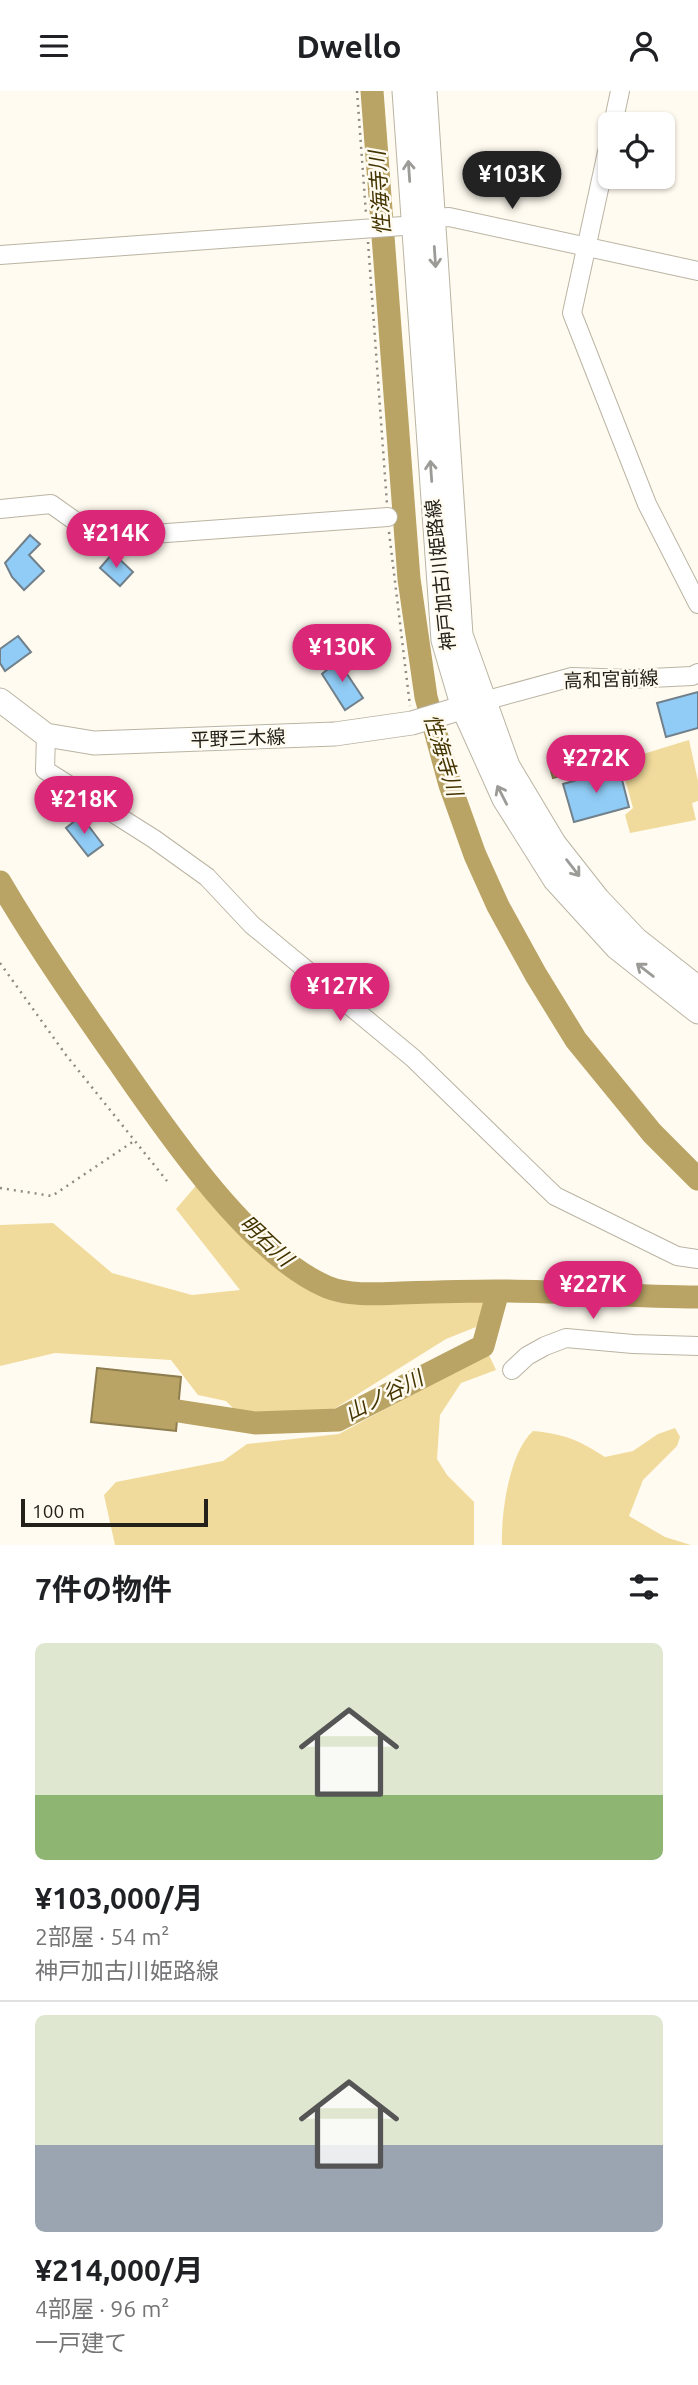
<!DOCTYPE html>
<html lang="ja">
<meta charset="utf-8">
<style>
:root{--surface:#fff;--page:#f6f6f6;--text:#202124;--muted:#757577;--line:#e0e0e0;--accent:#db2777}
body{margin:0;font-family:Ubuntu,"Noto Sans JP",sans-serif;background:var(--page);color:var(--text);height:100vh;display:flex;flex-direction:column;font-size:26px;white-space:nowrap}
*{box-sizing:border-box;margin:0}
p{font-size:23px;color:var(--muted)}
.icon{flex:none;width:38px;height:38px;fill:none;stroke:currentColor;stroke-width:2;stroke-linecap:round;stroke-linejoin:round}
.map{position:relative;height:1454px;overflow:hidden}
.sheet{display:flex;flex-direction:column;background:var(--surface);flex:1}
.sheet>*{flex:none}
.fabs{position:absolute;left:598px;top:21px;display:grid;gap:14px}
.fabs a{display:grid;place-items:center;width:77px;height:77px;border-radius:10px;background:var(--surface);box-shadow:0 2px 5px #0004;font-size:35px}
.scale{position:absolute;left:21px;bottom:18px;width:187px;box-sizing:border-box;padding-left:7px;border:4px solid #24211b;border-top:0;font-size:19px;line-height:24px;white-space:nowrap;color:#24211b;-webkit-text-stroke:5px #fffbf0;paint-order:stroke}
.price{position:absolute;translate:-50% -60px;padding:0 16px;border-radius:24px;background:var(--accent);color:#fff;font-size:23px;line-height:46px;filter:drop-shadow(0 2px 4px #0008)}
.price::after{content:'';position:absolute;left:50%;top:42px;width:21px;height:16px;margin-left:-10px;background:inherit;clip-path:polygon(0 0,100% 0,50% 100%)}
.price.current{background:#222;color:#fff}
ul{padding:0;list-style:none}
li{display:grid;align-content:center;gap:14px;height:371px;padding:0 35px}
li+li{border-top:2px solid var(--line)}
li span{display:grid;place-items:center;height:217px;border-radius:10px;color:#555}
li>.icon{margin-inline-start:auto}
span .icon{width:126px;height:126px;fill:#fffc;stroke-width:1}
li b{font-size:30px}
h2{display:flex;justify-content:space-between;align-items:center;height:84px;padding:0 35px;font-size:30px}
header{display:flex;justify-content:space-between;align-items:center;height:91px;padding:0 35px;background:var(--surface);font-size:32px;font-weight:600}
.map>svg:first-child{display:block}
</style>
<header><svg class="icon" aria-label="menu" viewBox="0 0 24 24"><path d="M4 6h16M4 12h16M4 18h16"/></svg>Dwello<svg class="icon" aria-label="person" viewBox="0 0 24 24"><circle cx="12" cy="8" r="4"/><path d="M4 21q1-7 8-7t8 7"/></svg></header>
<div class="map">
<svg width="698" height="1454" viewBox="0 0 698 1454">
<rect width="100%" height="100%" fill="#fffbf0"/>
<path fill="#f1db9c" d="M689,649L698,690V710L692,712L696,729L630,742L625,724L633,717L620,670Z
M200,1090L287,1184L340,1212L487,1210L476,1236L446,1248L326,1323L237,1321L226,1310L198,1304L171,1269L55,1262L0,1275V1134L53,1132L112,1182L192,1204L240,1199L176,1118Z
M488,1262L496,1279L461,1292L440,1324L437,1368L447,1384L474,1411V1454H115L104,1404L116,1391L223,1370L247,1353L339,1343Z
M675,1337L680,1346L677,1355L643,1389L629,1425L665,1446L691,1454H502C501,1422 509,1362 533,1340C564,1343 579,1349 605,1366L633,1360L658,1343Z"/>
<path fill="#baa465" stroke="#8d7d4f" stroke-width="2" d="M594,657L598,674L553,687L548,670Z
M97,1277L181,1286L176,1340L91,1331Z"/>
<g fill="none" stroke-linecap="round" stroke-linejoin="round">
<path stroke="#baa465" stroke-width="23" d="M372,0L409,488L426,606L450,694L475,764L498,815L536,884L576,949L652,1042L698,1088
M0,791C37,854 78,913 120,973C167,1041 250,1163 327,1196C349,1205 377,1203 401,1202C433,1201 465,1200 496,1200C564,1200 631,1206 698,1206
M146,1315L255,1332L338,1329L483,1255L498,1200"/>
</g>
<path fill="#90ccf6" stroke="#71808b" stroke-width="2" d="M30,444L40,453L29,464L44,480L24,499L12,486L5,472Z
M113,462L133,481L120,495L100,477Z
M18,545L31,561L5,580L0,572V558Z
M343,565L351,576L345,580L363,607L345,619L322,583Z
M698,601V637L666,646L657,612Z
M619,677L629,716L574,731L563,693Z
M81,725L103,754L88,765L66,737Z"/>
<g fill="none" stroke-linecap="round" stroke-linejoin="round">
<defs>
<path id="minor" d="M613,33L620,0
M611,43L572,222L647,413L698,513
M0,164L403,135L433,127L449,126L698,180
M0,418L51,413L82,435L112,446L388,426
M484,610L572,586L630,588L692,585L698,582
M46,644L45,679L154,748L207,786L252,834L413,967L555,1105L677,1165L698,1168
M512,1279L527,1265L545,1255L566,1247L633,1253L698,1255"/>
<path id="major" d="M404,0L443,549L463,617L504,708L555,789L617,857L698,921
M425,0L461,544L508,675L554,752L598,808L636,848L698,897
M0,609L46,644L94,652L335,643L412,632L478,612"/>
</defs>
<use href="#minor" stroke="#bab4a3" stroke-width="20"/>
<use href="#major" stroke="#bab4a3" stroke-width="25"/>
<path stroke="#8e8a82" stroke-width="2.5" stroke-dasharray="2 5" stroke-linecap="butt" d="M357,0L366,123
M368,151L387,413
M389,441L410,615
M0,872L66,964L167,1090
M0,1097L52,1105L134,1050"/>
<use href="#minor" stroke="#fff" stroke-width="18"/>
<use href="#major" stroke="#fff" stroke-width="23"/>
</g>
<defs><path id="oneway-shaft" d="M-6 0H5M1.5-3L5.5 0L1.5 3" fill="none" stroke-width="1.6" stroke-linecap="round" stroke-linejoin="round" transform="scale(1.75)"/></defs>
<g stroke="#9c9b98">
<use href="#oneway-shaft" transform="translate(409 80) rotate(-94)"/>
<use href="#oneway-shaft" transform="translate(435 166) rotate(86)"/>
<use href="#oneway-shaft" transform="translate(431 380) rotate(-94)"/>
<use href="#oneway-shaft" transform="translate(502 704) rotate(-117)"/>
<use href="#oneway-shaft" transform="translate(573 777) rotate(52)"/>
<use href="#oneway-shaft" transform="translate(645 879) rotate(-142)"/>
</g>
<g text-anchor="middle" stroke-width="5" stroke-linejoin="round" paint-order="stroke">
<g font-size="19" fill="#24211b" stroke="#fffbf0">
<text transform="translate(440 484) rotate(-96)" y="7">神戸加古川姫路線</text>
<text transform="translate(611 588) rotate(-2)" y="7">高和宮前線</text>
<text transform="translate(238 647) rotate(-2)" y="7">平野三木線</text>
</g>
<g font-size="21" font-style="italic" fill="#443400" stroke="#fffbf0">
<text transform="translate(380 102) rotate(-94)" y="7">性海寺川</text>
<text transform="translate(443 664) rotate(73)" y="7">性海寺川</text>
<text transform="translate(266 1150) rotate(43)" y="7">明石川</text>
<text transform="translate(384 1305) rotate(-27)" y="7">山ノ谷川</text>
</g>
</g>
</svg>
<div class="fabs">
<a><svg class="icon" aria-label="locate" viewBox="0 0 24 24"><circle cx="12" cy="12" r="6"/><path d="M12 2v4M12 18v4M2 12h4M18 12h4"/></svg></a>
</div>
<div class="scale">100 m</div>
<b class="price current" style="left:512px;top:120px">¥103K</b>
<b class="price" style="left:116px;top:479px">¥214K</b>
<b class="price" style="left:342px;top:593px">¥130K</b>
<b class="price" style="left:596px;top:704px">¥272K</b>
<b class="price" style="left:84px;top:745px">¥218K</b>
<b class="price" style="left:340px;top:932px">¥127K</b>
<b class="price" style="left:593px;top:1230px">¥227K</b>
</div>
<section class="sheet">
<h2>7件の物件<svg class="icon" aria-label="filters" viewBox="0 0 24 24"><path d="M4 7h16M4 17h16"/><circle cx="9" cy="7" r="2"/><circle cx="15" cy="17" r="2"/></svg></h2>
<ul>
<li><span style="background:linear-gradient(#dfe7d0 70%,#8fb573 0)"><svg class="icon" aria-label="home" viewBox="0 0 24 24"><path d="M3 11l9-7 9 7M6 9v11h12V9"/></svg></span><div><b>¥103,000/月</b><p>2部屋 · 54 m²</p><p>神戸加古川姫路線</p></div></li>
<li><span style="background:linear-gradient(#dfe7d0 60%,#9aa5b1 0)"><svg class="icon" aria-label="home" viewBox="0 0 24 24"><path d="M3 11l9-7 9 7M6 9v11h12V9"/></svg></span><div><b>¥214,000/月</b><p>4部屋 · 96 m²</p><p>一戸建て</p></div></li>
</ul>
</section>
